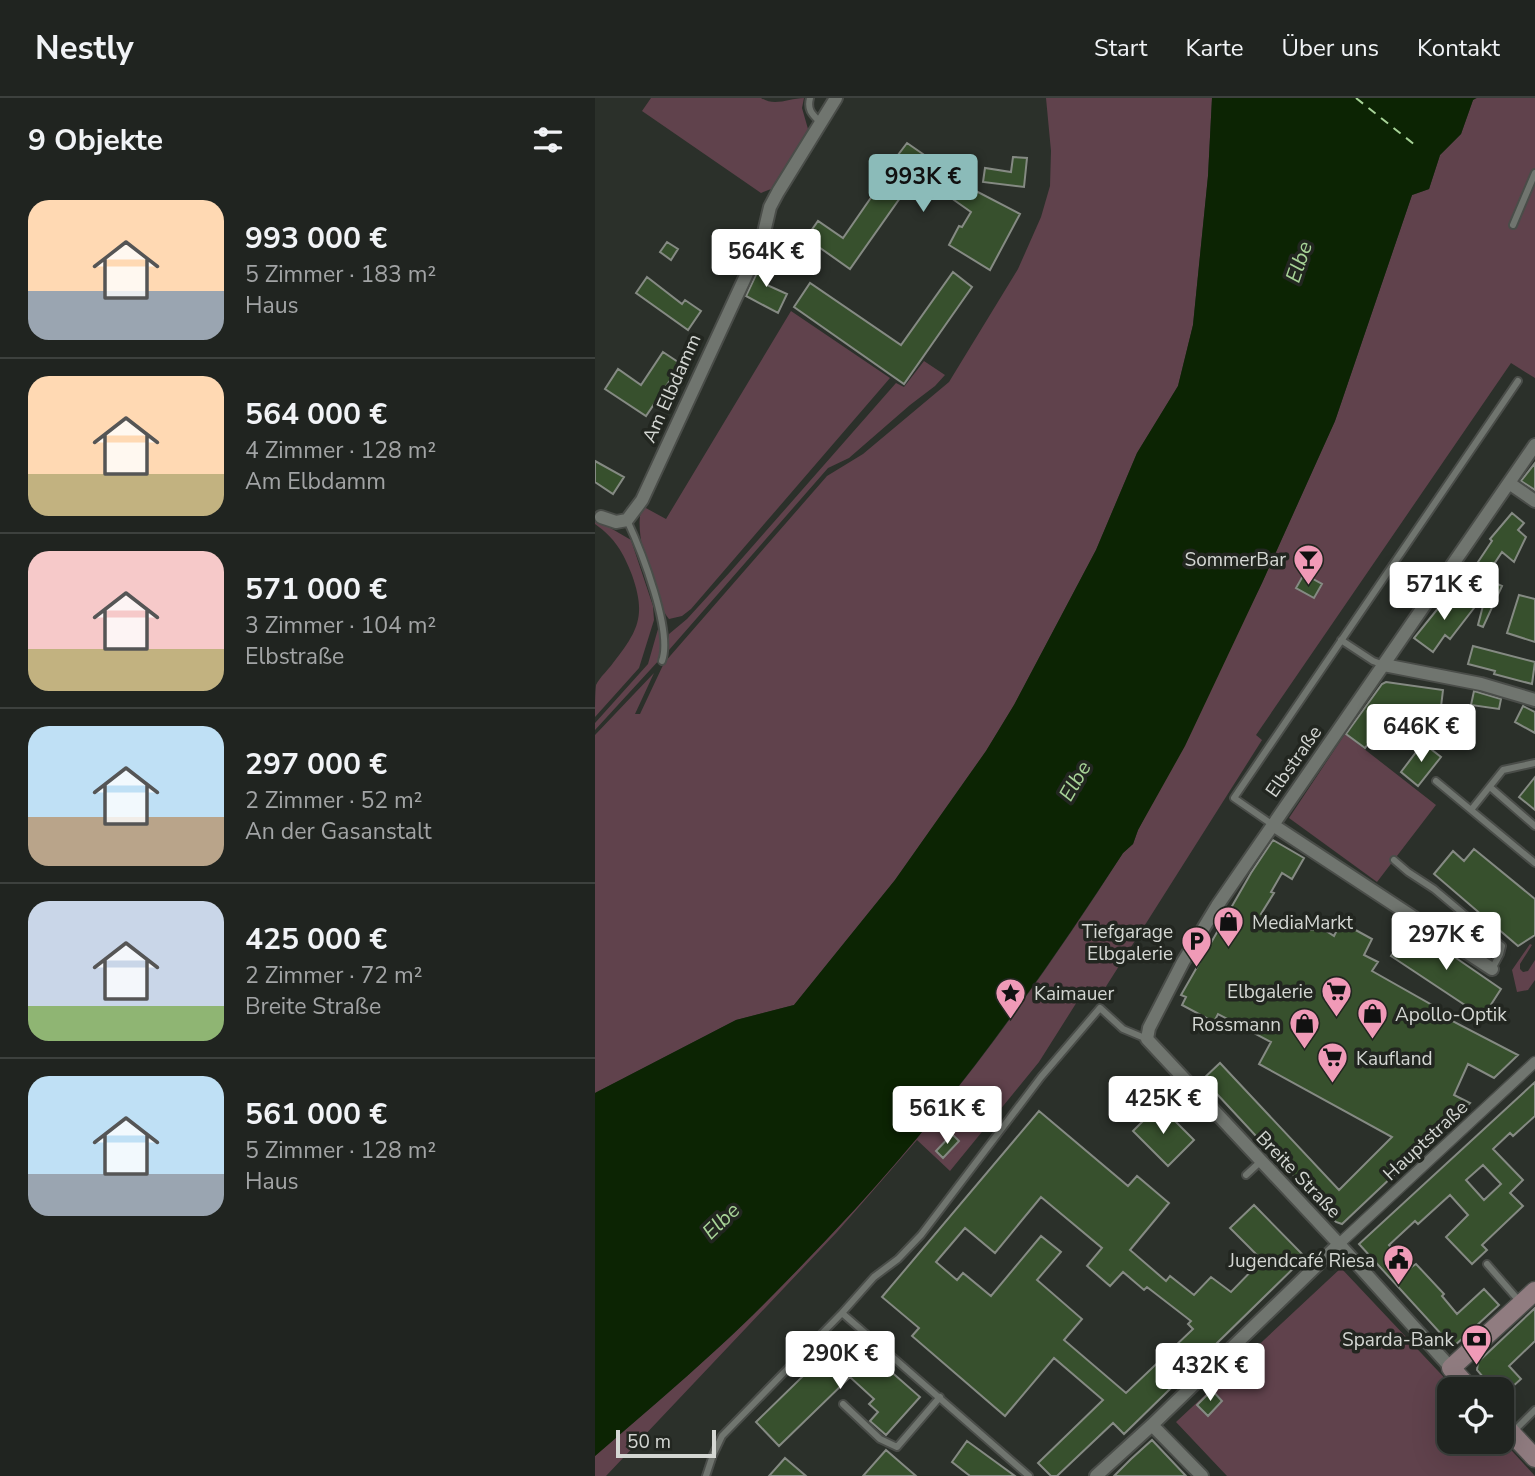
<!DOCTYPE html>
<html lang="de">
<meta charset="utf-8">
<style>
:root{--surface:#202420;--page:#282c29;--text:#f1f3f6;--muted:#a2a4a5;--line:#3d413e;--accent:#8bbbb9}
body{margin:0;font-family:"Nunito Sans",sans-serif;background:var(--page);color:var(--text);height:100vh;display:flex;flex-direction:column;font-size:26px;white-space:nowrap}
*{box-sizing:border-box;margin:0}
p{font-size:23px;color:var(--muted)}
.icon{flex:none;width:38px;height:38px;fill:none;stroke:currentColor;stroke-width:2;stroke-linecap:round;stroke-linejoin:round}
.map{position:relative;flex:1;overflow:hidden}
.details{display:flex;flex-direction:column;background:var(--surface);width:595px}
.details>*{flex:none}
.fabs{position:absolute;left:842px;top:1279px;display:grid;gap:14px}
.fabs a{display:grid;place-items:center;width:77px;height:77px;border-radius:14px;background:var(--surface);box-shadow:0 7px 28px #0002,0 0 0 2px var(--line);font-size:35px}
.scale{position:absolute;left:21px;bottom:18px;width:100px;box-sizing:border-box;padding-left:7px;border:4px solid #d4d7d3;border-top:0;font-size:19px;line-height:24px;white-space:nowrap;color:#d4d7d3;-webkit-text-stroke:5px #222620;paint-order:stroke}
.price{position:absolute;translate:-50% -60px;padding:0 16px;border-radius:7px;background:#fff;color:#222;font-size:23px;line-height:46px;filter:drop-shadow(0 2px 4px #0008)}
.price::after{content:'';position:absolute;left:50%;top:42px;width:21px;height:16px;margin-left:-10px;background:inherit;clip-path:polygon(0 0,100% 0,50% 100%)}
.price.selected{background:var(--accent);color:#111}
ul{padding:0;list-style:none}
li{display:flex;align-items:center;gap:21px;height:175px;padding:0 28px}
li+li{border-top:2px solid var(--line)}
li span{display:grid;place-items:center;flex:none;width:196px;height:140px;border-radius:21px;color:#555}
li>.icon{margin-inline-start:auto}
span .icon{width:84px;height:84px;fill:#fffc;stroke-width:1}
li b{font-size:30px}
h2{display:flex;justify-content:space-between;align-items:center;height:84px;padding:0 28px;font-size:30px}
header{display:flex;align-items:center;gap:42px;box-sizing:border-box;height:98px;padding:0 35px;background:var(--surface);border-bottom:2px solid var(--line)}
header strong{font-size:33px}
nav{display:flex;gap:38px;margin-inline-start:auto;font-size:24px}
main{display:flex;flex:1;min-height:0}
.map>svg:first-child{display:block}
</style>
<header>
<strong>Nestly</strong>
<nav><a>Start</a><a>Karte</a><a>Über uns</a><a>Kontakt</a></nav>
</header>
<main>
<section class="details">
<h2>9 Objekte<svg class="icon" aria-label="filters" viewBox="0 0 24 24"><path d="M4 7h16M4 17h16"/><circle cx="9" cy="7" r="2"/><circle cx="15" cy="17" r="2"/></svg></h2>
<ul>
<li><span style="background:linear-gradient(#ffd9b3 65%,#9aa5b1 0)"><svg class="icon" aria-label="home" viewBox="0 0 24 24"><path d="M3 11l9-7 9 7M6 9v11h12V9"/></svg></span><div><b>993 000 €</b><p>5 Zimmer · 183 m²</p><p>Haus</p></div></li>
<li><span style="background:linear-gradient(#ffd9b3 70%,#c2b280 0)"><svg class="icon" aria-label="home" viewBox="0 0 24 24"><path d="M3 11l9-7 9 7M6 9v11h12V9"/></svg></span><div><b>564 000 €</b><p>4 Zimmer · 128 m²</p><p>Am Elbdamm</p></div></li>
<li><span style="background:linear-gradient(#f6c9c9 70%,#c2b280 0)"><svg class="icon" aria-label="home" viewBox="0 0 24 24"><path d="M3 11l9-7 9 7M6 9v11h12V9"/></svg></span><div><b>571 000 €</b><p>3 Zimmer · 104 m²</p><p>Elbstraße</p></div></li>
<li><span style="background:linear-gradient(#bfe0f5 65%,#b9a48a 0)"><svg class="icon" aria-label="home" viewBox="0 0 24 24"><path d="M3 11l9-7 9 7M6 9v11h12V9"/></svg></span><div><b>297 000 €</b><p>2 Zimmer · 52 m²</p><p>An der Gasanstalt</p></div></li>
<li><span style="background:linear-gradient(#c9d6e8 75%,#8fb573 0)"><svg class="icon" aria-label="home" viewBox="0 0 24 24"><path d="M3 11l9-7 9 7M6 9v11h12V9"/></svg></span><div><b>425 000 €</b><p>2 Zimmer · 72 m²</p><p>Breite Straße</p></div></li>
<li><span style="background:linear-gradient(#bfe0f5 70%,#9aa5b1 0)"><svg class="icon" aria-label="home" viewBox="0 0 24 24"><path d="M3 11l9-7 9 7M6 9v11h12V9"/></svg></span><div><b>561 000 €</b><p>5 Zimmer · 128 m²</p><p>Haus</p></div></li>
</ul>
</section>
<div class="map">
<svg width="940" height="1378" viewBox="0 0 940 1378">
<rect width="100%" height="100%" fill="#2b302a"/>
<path fill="#60424c" d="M56,0H166C180,9 194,0 209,0L207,10L213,31L176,91L166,95L47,13Z
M451,0H617L613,78L598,227L583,288L542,355L501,452L419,607L391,653L300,782L199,907L141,922L0,995V637L59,575L40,616H45L69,565L232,378L268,356L354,284L423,171L446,119L455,88L456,53Z
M882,0H940V280L916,265L661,637L667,642L505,898L492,888L444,964L355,1073L322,1042L242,1134L11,1378H0V1358C41,1322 83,1287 123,1250C171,1206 216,1158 261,1110C361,1001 448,880 528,755L538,746L543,732L667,485L740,323L817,97L834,91L845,57L866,36L878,2Z
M196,213L295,280L96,511L87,518L74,521C61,506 34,424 49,409L71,421Z
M329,263L350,277L340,288L315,307L254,360L233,370L74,552V536L92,521L135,474L301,285L309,289Z
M0,421L36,442L58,508L59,522L44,570L0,619C0,610 0,595 1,587C5,579 13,572 18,565C44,532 51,517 37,477C28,454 20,440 0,426Z
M65,524L66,560L0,632V625L53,566Z
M750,636L841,707L782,784L694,720Z
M935,846L937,847L925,866V871L928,874L933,873L940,862V882L933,892L922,894L917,872Z
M746,1170L860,1291L854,1292V1344H906L907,1342L940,1378H632L581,1324Z"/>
<path fill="#0c2403" d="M617,0H881L878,2L866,36L845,57L834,91L817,97L740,323L667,485L590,648L543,732L538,746L528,755C447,879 361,1001 261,1110C216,1158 171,1206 123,1250C83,1287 41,1322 0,1358V995L141,922L199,907L300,782L391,653L419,607L501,452L542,355L583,288L598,227L613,78Z"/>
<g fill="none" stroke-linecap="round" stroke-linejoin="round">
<path stroke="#a7d397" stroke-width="2" stroke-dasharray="9 7" stroke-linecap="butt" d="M761,0L820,47"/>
</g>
<path fill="#37502d" stroke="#858a83" stroke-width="2" fill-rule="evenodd" d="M312,45L364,81L354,79L425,116L395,172L354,147L364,128L367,129L376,114L322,76L255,171L211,140L223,123L248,140L302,62L300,61Z
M418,59L432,60L429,89L388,84L390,70L416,74Z
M72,144L83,151L76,162L65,154Z
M168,162L181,168L172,187L192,196L183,215L151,198Z
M358,174L377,189L309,286L199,209L215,185L306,247Z
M52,179L87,206L90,202L106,213L93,232L41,195Z
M68,254L86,266L51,318L10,291L23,271L46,287Z
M0,363L29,379L18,396L0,384Z
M940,365V392L926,383Z
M917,415L929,425L923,432L931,439L919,464L907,454L895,472L883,464L897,443L895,441Z
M709,476L727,486L719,500L701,490Z
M898,484L907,488L888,529L883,527L890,500Z
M857,493L879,510L855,541L850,537L838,554L819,540Z
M924,497L940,501V544L912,535Z
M878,548L940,564L937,586L899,576L900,573L873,566Z
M791,584L848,592L845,617L799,611L770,650L751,636L787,586Z
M879,593L906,601L904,611L876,607Z
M928,608L940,614V635L920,624Z
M828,645L846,659L823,688L806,674Z
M940,679V712L924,699Z
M678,742L709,760L697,781L687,775L676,794L679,795L666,816L693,833L728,831L739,838L746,824L777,841L769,857L783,864L777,873L844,911L842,915L923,957L899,980L873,966L859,997L875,1005L747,1126L741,1124L608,981L625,965L744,1092L797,1039L664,966L676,944L623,916L619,924L587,907L591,899L586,897L656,775Z
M879,751L940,801V837L923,848L839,776L858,753L869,763Z
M816,829L906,891L888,919L796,858Z
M940,984V1018L918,1038L915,1035L898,1051L928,1082L915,1095L928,1108L887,1147L892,1152L877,1166L851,1139L873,1117L855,1097L823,1126L820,1123L794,1147L815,1170L821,1166L849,1196L847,1198L862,1216L889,1191L904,1207L858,1249L764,1146ZM888,1067L906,1086L889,1102L871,1082Z
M564,1007L599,1042L573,1068L538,1033Z
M444,1013L533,1088L542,1078L574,1105L535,1152L571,1183L575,1178L599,1197L616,1179L636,1194L665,1164L661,1160L663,1158L635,1130L659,1107L710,1159L529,1336L518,1325L462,1378H456L443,1365L508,1302L459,1260L410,1318L317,1238L324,1230L287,1199ZM446,1099L507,1150L492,1168L515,1188L528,1174L549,1192L552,1189L596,1223L593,1226L598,1231L531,1295L469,1242L487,1221L442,1182L466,1154L446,1138L396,1198L368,1175L362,1182L341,1164L370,1130L400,1155Z
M357,1036L364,1043L348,1060L341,1053Z
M940,1210V1243L914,1268L926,1281L906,1299V1292H899L882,1272L883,1264Z
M252,1235L325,1299L291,1337L275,1323L283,1314L274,1306L279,1301L255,1279L184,1348L161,1324Z
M617,1292L627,1303L613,1318L602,1307Z
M557,1342L591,1378H519L536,1361Z
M372,1343L420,1378H375L357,1364Z
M291,1352L321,1378H268Z
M190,1360L211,1378H174Z"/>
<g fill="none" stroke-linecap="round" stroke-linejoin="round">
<defs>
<path id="service" d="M215,0C212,12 217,16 225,24
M918,127L940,75
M32,422C46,452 78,533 67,563
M746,542L778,563L789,567
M841,683L940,765
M895,689L940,728
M876,712L908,672L940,665
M678,727L639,700L923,283
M799,762L813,774L839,791L907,848L905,856L897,871
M651,1077L665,1064
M892,1166L925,1204
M247,1215L279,1179L303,1161L326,1137L446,979L505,910L528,931L552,941
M248,1306L285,1341L302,1349L345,1299
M918,1334L940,1312
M111,1378L118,1357L127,1338L247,1215L434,1378"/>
<path id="pedestrian" d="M744,1146L940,964"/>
<path id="minor" d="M914,385L940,403
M6,419L21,424L32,422L47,402L167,143L175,109L183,94L241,0
M789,567L886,586L940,602
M678,727L897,871
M856,1270L744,1146L552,941L554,930L588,864L622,808L940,347
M557,1327L607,1378
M501,1378L557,1327L744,1146"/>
<path id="secondary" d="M876,1292L856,1270L940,1193
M906,1324L940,1360"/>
</defs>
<use href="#service" stroke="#4a4d49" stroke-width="10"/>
<use href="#pedestrian" stroke="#4a4d49" stroke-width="13"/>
<use href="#minor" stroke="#4a4d49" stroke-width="16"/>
<use href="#secondary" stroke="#4a4d49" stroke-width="21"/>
<use href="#service" stroke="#70756f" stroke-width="6"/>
<use href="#pedestrian" stroke="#70756f" stroke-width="10"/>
<use href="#minor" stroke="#70756f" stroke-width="12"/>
<use href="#secondary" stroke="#907c80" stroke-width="18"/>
</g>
<defs>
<symbol id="bar-pin" viewBox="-11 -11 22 30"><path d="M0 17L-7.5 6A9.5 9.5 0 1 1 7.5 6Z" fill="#f09ab7" stroke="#222620"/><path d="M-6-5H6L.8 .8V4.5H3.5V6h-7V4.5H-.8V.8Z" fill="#111"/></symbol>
<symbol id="shop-pin" viewBox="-11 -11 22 30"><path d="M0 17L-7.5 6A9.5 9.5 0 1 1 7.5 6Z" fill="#f09ab7" stroke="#222620"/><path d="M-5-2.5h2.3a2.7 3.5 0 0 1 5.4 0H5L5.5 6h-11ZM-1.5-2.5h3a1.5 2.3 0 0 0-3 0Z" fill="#111"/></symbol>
<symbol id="parking-pin" viewBox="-11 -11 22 30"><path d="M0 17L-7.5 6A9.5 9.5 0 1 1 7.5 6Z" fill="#f09ab7" stroke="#222620"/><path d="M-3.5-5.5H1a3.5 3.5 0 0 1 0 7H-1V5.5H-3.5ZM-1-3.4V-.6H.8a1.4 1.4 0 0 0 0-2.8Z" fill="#111"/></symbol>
<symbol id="supermarket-pin" viewBox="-11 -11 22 30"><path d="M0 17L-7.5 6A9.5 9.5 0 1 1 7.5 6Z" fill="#f09ab7" stroke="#222620"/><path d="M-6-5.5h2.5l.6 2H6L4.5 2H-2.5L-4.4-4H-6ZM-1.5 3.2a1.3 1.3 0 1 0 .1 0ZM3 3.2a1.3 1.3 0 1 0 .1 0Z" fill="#111"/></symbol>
<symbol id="sight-pin" viewBox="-11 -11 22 30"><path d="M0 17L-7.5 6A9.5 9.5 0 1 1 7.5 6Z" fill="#f09ab7" stroke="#222620"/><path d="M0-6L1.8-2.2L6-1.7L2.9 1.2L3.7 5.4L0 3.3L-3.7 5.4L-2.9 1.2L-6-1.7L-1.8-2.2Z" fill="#111"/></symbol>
<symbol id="civic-pin" viewBox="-11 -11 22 30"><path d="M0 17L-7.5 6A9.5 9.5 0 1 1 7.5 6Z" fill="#f09ab7" stroke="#222620"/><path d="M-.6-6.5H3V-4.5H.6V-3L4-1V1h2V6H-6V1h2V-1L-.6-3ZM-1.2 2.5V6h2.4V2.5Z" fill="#111"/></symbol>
<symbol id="bank-pin" viewBox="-11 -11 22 30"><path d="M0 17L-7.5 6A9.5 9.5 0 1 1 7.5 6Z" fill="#f09ab7" stroke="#222620"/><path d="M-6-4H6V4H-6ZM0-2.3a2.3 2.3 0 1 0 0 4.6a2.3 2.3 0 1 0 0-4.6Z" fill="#111"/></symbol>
</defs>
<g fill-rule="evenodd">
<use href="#bar-pin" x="696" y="444" width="35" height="47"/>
<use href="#shop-pin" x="616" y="806" width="35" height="47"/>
<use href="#parking-pin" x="584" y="826" width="35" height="47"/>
<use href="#supermarket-pin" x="724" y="876" width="35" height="47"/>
<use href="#sight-pin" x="398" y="878" width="35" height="47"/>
<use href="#shop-pin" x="760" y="898" width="35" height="47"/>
<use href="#shop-pin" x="692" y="908" width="35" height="47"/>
<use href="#supermarket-pin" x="720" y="942" width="35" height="47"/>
<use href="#civic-pin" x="786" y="1144" width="35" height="47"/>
<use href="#bank-pin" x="864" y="1224" width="35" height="47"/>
</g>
<g text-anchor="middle" stroke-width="7" stroke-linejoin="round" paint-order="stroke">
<g font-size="19" fill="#d4d7d3" stroke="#222620">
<text transform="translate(76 290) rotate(-66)" y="7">Am Elbdamm</text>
<text transform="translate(698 663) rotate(-55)" y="7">Elbstraße</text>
<text transform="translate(830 1042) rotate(-43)" y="7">Hauptstraße</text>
<text transform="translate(704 1076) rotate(46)" y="7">Breite Straße</text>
</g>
<g font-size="19" fill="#d4d7d3" stroke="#222620" text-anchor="end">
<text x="691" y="468">SommerBar</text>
<text x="657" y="831" text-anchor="start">MediaMarkt</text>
<text x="578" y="840">Tiefgarage<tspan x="578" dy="22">Elbgalerie</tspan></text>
<text x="718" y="900">Elbgalerie</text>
<text x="439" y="902" text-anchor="start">Kaimauer</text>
<text x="800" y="923" text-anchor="start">Apollo-Optik</text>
<text x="686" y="933">Rossmann</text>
<text x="761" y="967" text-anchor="start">Kaufland</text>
<text x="780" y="1169">Jugendcafé Riesa</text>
<text x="859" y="1248">Sparda-Bank</text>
</g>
<g font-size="21" font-style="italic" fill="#a7d397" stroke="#222620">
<text transform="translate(704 164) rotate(-71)" y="7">Elbe</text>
<text transform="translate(480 683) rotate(-60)" y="7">Elbe</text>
<text transform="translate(126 1123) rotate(-44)" y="7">Elbe</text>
</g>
</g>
</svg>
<div class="fabs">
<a><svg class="icon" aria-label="locate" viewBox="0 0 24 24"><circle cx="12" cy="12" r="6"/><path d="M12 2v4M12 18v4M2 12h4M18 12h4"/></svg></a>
</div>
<div class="scale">50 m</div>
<b class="price selected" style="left:328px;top:116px">993K €</b>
<b class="price" style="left:171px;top:191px">564K €</b>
<b class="price" style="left:849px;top:524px">571K €</b>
<b class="price" style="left:826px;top:666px">646K €</b>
<b class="price" style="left:851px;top:874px">297K €</b>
<b class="price" style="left:568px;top:1038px">425K €</b>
<b class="price" style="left:352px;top:1048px">561K €</b>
<b class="price" style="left:245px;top:1293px">290K €</b>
<b class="price" style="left:615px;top:1305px">432K €</b>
</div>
</main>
